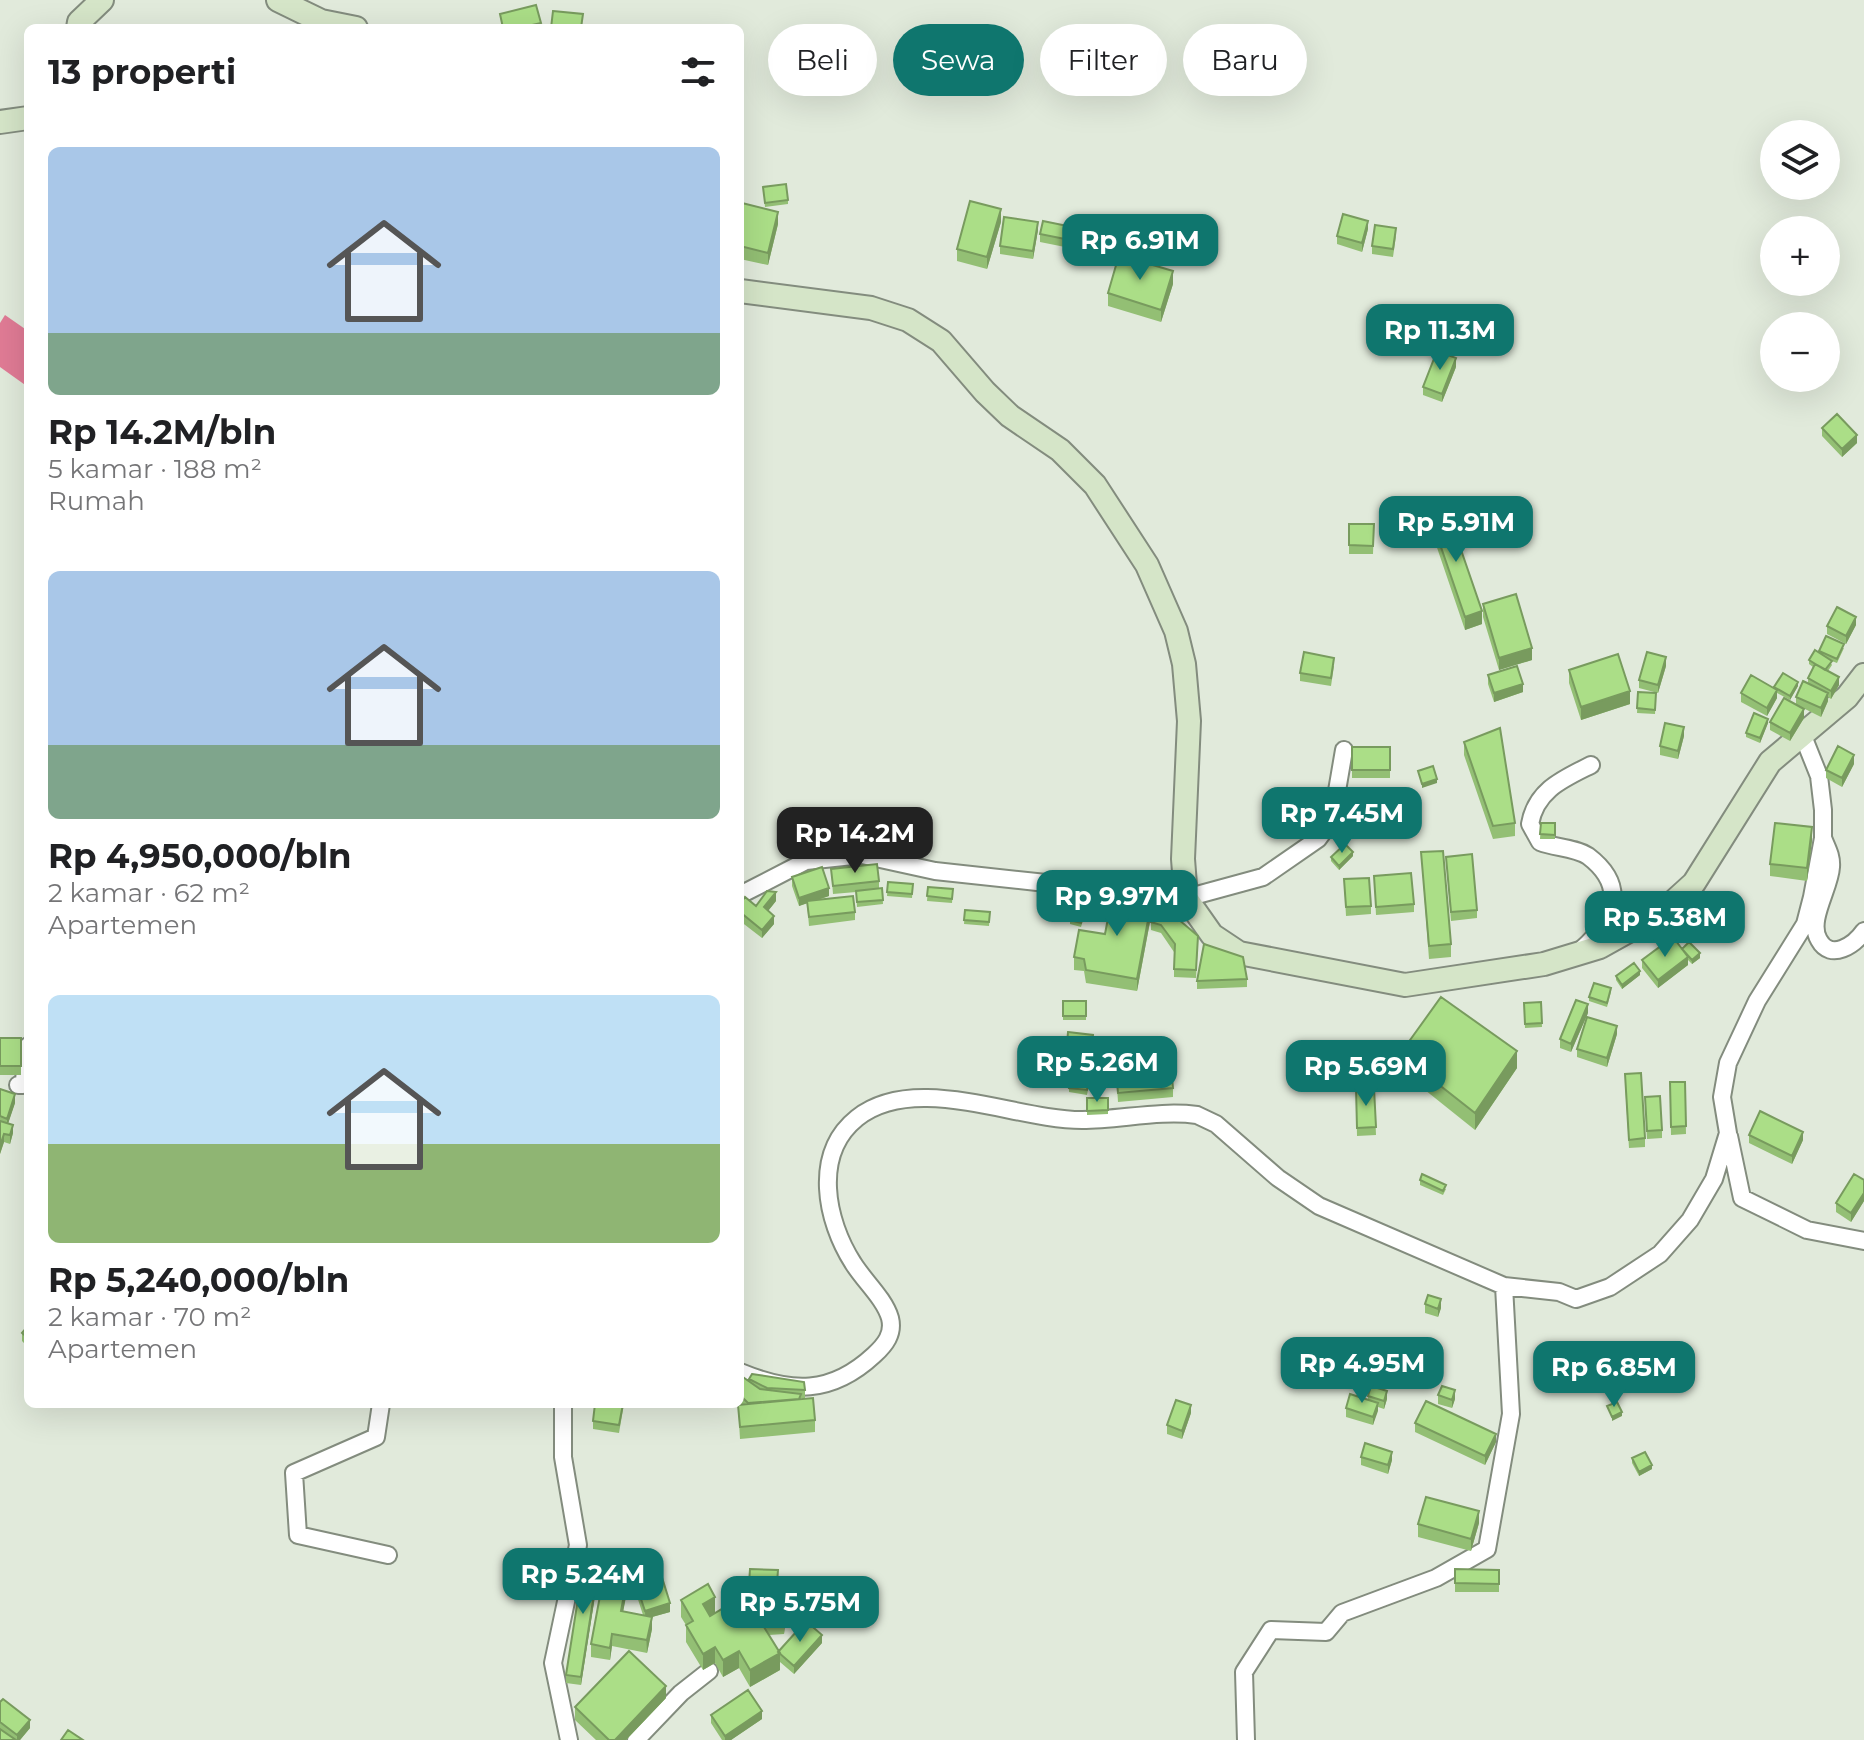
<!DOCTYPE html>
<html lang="id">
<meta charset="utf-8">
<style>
:root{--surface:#fff;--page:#f6f6f6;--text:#202124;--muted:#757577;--accent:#0f766e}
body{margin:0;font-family:Montserrat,sans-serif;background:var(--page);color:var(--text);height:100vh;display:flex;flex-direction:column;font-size:30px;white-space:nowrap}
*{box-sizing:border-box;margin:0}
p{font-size:26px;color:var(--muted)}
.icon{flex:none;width:44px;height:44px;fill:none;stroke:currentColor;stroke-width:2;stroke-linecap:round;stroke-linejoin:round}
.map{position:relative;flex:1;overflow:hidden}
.panel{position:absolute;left:24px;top:24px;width:720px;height:1384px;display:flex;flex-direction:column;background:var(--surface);border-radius:12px;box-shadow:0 8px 32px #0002}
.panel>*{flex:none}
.top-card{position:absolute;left:768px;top:24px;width:760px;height:72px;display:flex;gap:16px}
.buttons{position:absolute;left:1760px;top:120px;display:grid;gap:16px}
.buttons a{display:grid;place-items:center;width:80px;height:80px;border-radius:50%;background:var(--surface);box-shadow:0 8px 32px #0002;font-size:40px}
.price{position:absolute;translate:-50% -68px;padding:0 18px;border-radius:16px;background:var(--accent);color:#fff;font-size:26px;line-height:52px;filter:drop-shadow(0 2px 4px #0008)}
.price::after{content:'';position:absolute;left:50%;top:48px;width:24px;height:18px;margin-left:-12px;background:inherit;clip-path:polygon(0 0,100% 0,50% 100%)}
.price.selected{background:#222;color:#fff}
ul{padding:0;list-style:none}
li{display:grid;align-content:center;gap:16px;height:424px;padding:0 24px}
li span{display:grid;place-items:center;height:248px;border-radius:12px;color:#555}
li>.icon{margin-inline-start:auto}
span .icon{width:144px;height:144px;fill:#fffc;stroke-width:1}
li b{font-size:34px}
h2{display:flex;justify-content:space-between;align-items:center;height:96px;padding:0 24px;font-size:34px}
.chip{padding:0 28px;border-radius:36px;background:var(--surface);box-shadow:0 8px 32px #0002;font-size:28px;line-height:72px}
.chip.selected{background:var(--accent);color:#fff}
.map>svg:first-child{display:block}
</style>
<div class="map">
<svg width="1864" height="1740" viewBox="0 0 1864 1740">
<rect width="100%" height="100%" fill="#e1eadb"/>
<path fill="#e07b95" d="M5,315L28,331V387L0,367V323Z"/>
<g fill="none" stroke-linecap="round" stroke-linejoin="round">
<defs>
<path id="street" d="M1823,838C1827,848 1832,856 1831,867C1830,888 1807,921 1819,940C1831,962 1855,944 1864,931
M740,895L806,861L862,855L935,871L1046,883L1127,898H1186L1263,877L1318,839L1332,820L1344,750
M1582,949C1613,921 1629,887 1588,856C1574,847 1555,848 1540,842L1530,824C1536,790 1563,779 1591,765
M18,1085H23L24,1080L28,1046
M1729,1136L1742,1198L1807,1230L1864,1241
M740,1372C791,1393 831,1395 874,1355C885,1345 894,1334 890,1318C884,1298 864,1281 853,1263C826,1221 812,1154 857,1118C915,1072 1015,1120 1082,1120C1120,1120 1159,1110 1197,1115L1216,1124L1278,1178L1319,1206L1504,1286L1559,1292L1576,1299L1610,1287L1660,1254L1690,1220L1714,1179L1728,1133L1722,1097L1728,1063L1757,1001L1805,924L1812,897L1823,838V810L1819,776L1803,736
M381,1404L376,1437L294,1473L298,1535L388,1555
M563,1404V1457L578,1545L553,1663L569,1740
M636,1740L681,1693L709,1671
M1246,1740L1244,1672L1271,1630L1326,1632L1342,1613L1436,1578L1487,1549L1511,1414L1504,1286"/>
<path id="secondary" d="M278,0L321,21L356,28
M78,28L79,22L102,0
M0,122L28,118
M740,291L871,308L908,320L941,341L985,392L1010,416L1060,450L1095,485L1147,565L1176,631L1184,664L1189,721L1183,859L1186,898L1212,935L1239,953L1405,985L1544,964L1600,947L1661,913L1694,883L1770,762L1847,697L1864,675"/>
</defs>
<use href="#street" stroke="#838c7e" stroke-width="20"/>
<use href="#secondary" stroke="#838c7e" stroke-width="26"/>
<use href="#street" stroke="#fff" stroke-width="16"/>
<use href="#secondary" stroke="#d5e5c8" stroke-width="22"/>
</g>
<path fill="#93bf74" d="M763,187L788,200V204L765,207Z
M740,211L778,224L768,265L740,259Z
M1001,222L987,269L957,261V249Z
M1368,229L1362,252L1337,244V236Z
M1038,230L1033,259L1000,254V246Z
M1040,234L1087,239L1085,251L1040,242Z
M1396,236L1393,257L1372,254V246Z
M1118,241L1115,258L1090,254V245Z
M1173,284L1161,322L1108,306V293Z
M1456,367L1442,402L1423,395V387Z
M1822,428L1857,443L1842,457L1822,436Z
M1431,518L1482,624L1465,630L1431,530Z
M1349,524H1374L1373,554H1349Z
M1483,604L1532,660L1499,670L1483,617Z
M1856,625L1846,644L1827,634V626Z
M1844,648L1837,663L1829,660L1832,665L1828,671L1839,685L1831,699L1828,697V701L1821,717L1801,707L1804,718L1790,741L1770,730V722L1796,705V697L1808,684V678L1813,667L1809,664V660L1819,653V651Z
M1334,666L1331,686L1300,681V673Z
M1666,666L1658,693L1639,688V680Z
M1569,670L1630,704L1581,720L1569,683Z
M1488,675L1523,692L1494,702L1488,684Z
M1798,686L1790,700L1777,693V698L1767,716L1741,702V693Z
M1638,692L1656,693L1655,714L1637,713Z
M1768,723L1760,743L1746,737V733Z
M1684,736L1678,759L1660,755V746Z
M1464,742L1515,823V836L1493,839L1464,755Z
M1352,747H1390V778H1352Z
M1854,764L1842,787L1826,778V770Z
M1541,823H1555V839H1540Z
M1812,840L1807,881L1770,876V864Z
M1421,852L1451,944V957L1429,959Z
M1353,856L1339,870L1331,861V857Z
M1446,857L1477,910V918L1451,921Z
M831,869L879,881V888H882L883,904L857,907L856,892L833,894Z
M1374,876L1414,904V912L1376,915Z
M792,877L829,896L818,900L855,912V920L809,926L807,903L799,906L792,886Z
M1344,879L1371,906V914L1346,916Z
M888,882L913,884L912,898L887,896Z
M928,887L953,889L952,903L927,901Z
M776,901L768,911L774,924L762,938L740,921V904L756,906Z
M1088,903L1081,927L1070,924V920Z
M1156,907L1198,945L1196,978L1174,977V952L1161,933L1151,930V922Z
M965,910L990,912L989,926L964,924Z
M1152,911L1137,991L1086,983L1084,971L1074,970V957L1105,934Z
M1682,949L1700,958L1692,964L1688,960V965L1658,988L1642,968V960Z
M1640,975L1622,989L1616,980V976Z
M1247,979V987L1197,989V981Z
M1611,992L1607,1007L1589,1001V997Z
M1063,1001H1086V1020H1063Z
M1541,1002L1542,1027L1525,1028L1524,1003Z
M1588,1013L1571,1052L1560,1048V1039Z
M1617,1034L1607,1067L1577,1057V1049Z
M0,1038H21V1075H0Z
M1093,1043L1091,1067L1066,1065V1056Z
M1400,1054L1517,1068L1475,1130L1400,1070Z
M1116,1072L1173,1088V1097L1118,1102Z
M1090,1079L1087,1095L1069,1092V1088Z
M1670,1082H1685L1686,1134L1671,1135Z
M1625,1083L1645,1138V1147L1629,1148Z
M1356,1088H1374L1376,1135L1357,1136Z
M0,1089L15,1103L8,1123L13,1133L10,1144L4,1142L0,1154Z
M1087,1098H1108V1114L1087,1115Z
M28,1104V1136H25V1105Z
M1645,1105L1662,1130V1138L1647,1139Z
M1749,1135L1803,1140L1792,1164L1749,1143Z
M1420,1180L1446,1189L1443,1195L1420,1185Z
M1864,1180V1201L1851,1222L1836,1212V1203Z
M1425,1304L1441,1308L1438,1317L1425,1313Z
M28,1326V1347L22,1341V1333Z
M1630,1350L1663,1374V1382L1634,1387L1630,1359Z
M740,1375L749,1381V1379L805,1390V1398H801V1399L815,1420V1432L740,1439L738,1405L741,1404L740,1403Z
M1438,1395L1455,1399L1452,1408L1438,1404Z
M1368,1396L1387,1399L1384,1409L1378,1407L1373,1425L1346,1417V1408L1368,1400Z
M624,1404L619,1433L593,1429V1421Z
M1191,1413L1182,1439L1167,1434V1425Z
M1415,1423L1496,1442L1485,1465L1415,1432Z
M1361,1457L1392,1460L1388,1474L1361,1465Z
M1632,1458L1652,1469L1639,1476L1632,1463Z
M1479,1523L1471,1551L1418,1537V1524Z
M600,1564L581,1685L566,1683V1675Z
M750,1569L777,1596L786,1613L784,1634L769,1635L779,1652L822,1643L794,1674L780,1662V1670L750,1687L739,1668L723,1677L715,1663L703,1670L686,1642V1625L681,1617V1600L715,1613L754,1611L758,1593L749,1592Z
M1455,1569L1499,1570V1592H1455Z
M634,1578L670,1612L652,1617V1629L647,1653L612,1646L610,1660L591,1657V1644L629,1581L623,1611L643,1615L634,1587Z
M666,1698L626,1740H596L575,1720V1707Z
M0,1702L30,1728L20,1740H0Z
M711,1715L762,1719L731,1740H722L711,1723Z"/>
<path fill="#789b5e" d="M541,23V28H519Z
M1001,209V222L987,269V257Z
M778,212V224L768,265V253Z
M1368,221V229L1362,252V243Z
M1038,222V230L1033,259V251Z
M1173,271V284L1161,322V310Z
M1456,358V367L1442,402V394Z
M1857,435V443L1842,457V449Z
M1482,611V624L1465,630V617Z
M1856,617V625L1846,644V636Z
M1532,648V660L1499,670V658Z
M1666,657V666L1658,693V685Z
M1839,677V685L1831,699V691Z
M1798,682V686L1790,700V696Z
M1523,684V692L1494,702V693Z
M1777,690V698L1767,716V708Z
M1630,691V704L1581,720V707Z
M1828,693V701L1821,717V708Z
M1804,709V718L1790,741V733Z
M1768,719V723L1760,743V738Z
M1684,727V736L1678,759V751Z
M1854,755V764L1842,787V778Z
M1437,779V783L1422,788V784Z
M1812,827V840L1807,881V868Z
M1353,852V856L1339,870V866Z
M829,888V896L799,906V898Z
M776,892V901L764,916V907Z
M1152,899V911L1137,991V979Z
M774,916V924L762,938V930Z
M1700,953V958L1692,964V960Z
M1688,957V965L1658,988V980Z
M1640,971V975L1622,989V985Z
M1588,1004V1013L1571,1052V1044Z
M1617,1026V1034L1607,1067V1058Z
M1517,1051V1068L1475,1130V1113Z
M15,1094V1103L7,1127V1119Z
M13,1125V1133L10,1144V1135Z
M1803,1132V1140L1792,1164V1156Z
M4,1134V1142L0,1154V1146Z
M1864,1193V1201L1851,1222V1213Z
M1441,1299V1308L1438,1317V1309Z
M1455,1390V1399L1452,1408V1400Z
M1387,1391V1399L1384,1409V1401Z
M1378,1403V1411L1373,1425V1417Z
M1191,1405V1413L1182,1439V1431Z
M1622,1412V1416L1612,1421V1417Z
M1496,1434V1442L1485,1465V1456Z
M1392,1452V1460L1388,1474V1465Z
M1652,1465V1469L1639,1476V1472Z
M1479,1511V1523L1471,1551V1539Z
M600,1556V1564L581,1685V1677Z
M629,1568V1581L621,1623V1611Z
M715,1597V1613L703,1620V1604Z
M786,1597V1613L784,1634V1618Z
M670,1603V1612L652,1617V1629L647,1653L645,1611Z
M612,1634V1646L610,1660V1648Z
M822,1635V1643L794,1674V1666Z
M715,1647V1663L703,1670V1654Z
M739,1651V1668L723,1677V1660Z
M780,1653V1670L750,1687V1670Z
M666,1686V1698L626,1740H615Z
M762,1711V1719L731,1740H725V1736Z
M30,1720V1728L20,1740H17V1735Z"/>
<path fill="#abde87" stroke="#789b5e" stroke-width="2" d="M536,5L541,23L519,28H503L500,14Z
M553,11L583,14L581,28H551Z
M786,184L788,200L765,203L763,187Z
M970,201L1001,209L987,257L957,249Z
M742,203L778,212L768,253L740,246V211Z
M1343,214L1368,221L1362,243L1337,236Z
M1004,217L1038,222L1033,251L1000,246Z
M1043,221L1087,230L1085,243L1040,234Z
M1375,225L1396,228L1393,249L1372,246Z
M1093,227L1118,232L1115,250L1090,245Z
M1119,255L1173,271L1161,310L1108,293Z
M1437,351L1456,358L1442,394L1423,387Z
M1837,414L1857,435L1842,449L1822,428Z
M1448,512L1482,611L1465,617L1431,518Z
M1349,524H1374L1373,546L1349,545Z
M1516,594L1532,648L1499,658L1483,604Z
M1837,607L1856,617L1846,636L1827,626Z
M1826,636L1844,644L1837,659L1819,651Z
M1815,650L1832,661L1825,670L1809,660Z
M1304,652L1334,658L1331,678L1300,673Z
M1647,652L1666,657L1658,685L1639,680Z
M1618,654L1630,691L1581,707L1569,670Z
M1815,664L1839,677L1831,691L1808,678Z
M1517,666L1523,684L1494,693L1488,675Z
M1783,673L1798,682L1790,696L1774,687Z
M1751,675L1777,690L1767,708L1741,693Z
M1803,681L1828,693L1821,708L1796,697Z
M1638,692L1656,693L1655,710L1637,708Z
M1784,698L1804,709L1790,733L1770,722Z
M1754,713L1768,719L1760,738L1746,733Z
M1665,723L1684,727L1678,751L1660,746Z
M1500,728L1515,823L1493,826L1464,742Z
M1838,746L1854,755L1842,778L1826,770Z
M1352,747H1390V770H1352Z
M1433,766L1437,779L1422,784L1418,771Z
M1541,823H1555V835L1540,834Z
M1775,823L1812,827L1807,868L1770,864Z
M1345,844L1353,852L1339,866L1331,857Z
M1443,851L1451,944L1429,946L1421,852Z
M1472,854L1477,910L1451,912L1446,857Z
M877,864L879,881L833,886L831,869Z
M822,867L829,888L799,898L792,877Z
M1411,873L1414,904L1376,907L1374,876Z
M1369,878L1371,906L1346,907L1344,879Z
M888,882L913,884L912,894L887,892Z
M928,887L953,889L952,899L927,896Z
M882,888L883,900L857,902L856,891Z
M767,891L776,892L764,907L774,916L762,930L740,912V904L745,897L756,906Z
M1113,892L1152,899L1137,979L1086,970L1084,959L1074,957L1079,930L1105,934Z
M853,896L855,912L809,917L807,901Z
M1077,896L1088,899L1081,923L1070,920Z
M1156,907L1171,913L1198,936L1196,970L1174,969L1175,944L1161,925L1151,922Z
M965,910L990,912L989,922L964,920Z
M1673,937L1688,957L1658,980L1642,960Z
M1689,942L1700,953L1692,960L1682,949Z
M1204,944L1243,957L1247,979L1197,981Z
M1634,963L1640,971L1622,985L1616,976Z
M1594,983L1611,988L1607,1003L1589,997Z
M1441,997L1517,1051L1475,1113L1400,1054Z
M1576,1000L1588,1004L1571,1044L1560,1039Z
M1063,1001H1086V1016H1063Z
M1541,1002L1542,1023L1525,1024L1524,1003Z
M1587,1017L1617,1026L1607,1058L1577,1049Z
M1068,1032L1093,1035L1091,1059L1066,1056Z
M0,1038H21V1066H0Z
M1171,1067L1173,1088L1118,1093L1116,1072Z
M1071,1072L1090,1075L1087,1090L1069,1088Z
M1641,1073L1645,1138L1629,1140L1625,1074Z
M1670,1082H1685L1686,1126L1671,1127Z
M1356,1088H1374L1376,1127L1357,1128Z
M0,1089L15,1094L7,1119L0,1116Z
M1660,1096L1662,1130L1647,1131L1645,1097Z
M1087,1098H1108V1110L1087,1111Z
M28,1104V1127L25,1128V1105Z
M1760,1111L1803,1132L1792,1156L1749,1135Z
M0,1121L13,1125L10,1135L4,1134L0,1146Z
M1422,1174L1446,1185L1443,1191L1420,1180Z
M1854,1174L1864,1180V1193L1851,1213L1836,1203Z
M1428,1295L1441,1299L1438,1309L1425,1304Z
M28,1326V1338L22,1333Z
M1659,1346L1663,1374L1634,1379L1630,1350Z
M752,1374L804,1382L805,1390L767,1388L749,1379Z
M740,1375L760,1389L801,1394L799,1399L748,1403L740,1395Z
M1371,1386L1387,1391L1384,1401L1368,1396Z
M1442,1386L1455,1390L1452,1400L1438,1395Z
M1350,1394L1378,1403L1373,1417L1346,1408Z
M813,1398L815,1420L740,1427L738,1405Z
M1176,1400L1191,1405L1182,1431L1167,1425Z
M1426,1401L1496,1434L1485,1456L1415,1423Z
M1617,1402L1622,1412L1612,1417L1607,1406Z
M595,1404H623L619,1425L593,1421Z
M1365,1443L1392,1452L1388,1465L1361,1457Z
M1645,1452L1652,1465L1639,1472L1632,1458Z
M1426,1497L1479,1511L1471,1539L1418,1524Z
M585,1554L600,1556L581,1677L566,1675Z
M606,1564L629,1568L621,1611L652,1617L647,1640L612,1634L610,1648L591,1644Z
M750,1569L778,1570L776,1596L758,1594L759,1585L749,1584Z
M1455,1569L1499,1570V1584L1455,1583Z
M660,1571L670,1603L645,1611L634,1578Z
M708,1584L715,1597L703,1604L710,1616L745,1595L754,1611L756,1594L786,1597L784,1618L759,1619L780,1653L750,1670L739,1651L723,1660L715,1647L703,1654L686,1625L693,1621L681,1600Z
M806,1621L822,1635L794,1666L778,1652Z
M629,1651L666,1686L615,1740H609L575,1707Z
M748,1690L762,1711L725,1736L711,1715Z
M3,1699L30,1720L17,1735L0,1722V1702Z
M0,1729L16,1740H0Z
M68,1730L83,1740H61Z"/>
</svg>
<div class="buttons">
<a><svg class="icon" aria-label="layers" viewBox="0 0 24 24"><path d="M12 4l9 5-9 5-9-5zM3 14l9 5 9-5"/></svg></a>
<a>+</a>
<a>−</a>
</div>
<b class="price" style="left:1140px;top:282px">Rp 6.91M</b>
<b class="price" style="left:1440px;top:372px">Rp 11.3M</b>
<b class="price" style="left:1456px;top:564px">Rp 5.91M</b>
<b class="price" style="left:1342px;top:855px">Rp 7.45M</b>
<b class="price selected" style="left:855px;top:875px">Rp 14.2M</b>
<b class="price" style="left:1117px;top:938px">Rp 9.97M</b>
<b class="price" style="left:1665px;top:959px">Rp 5.38M</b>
<b class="price" style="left:1097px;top:1104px">Rp 5.26M</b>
<b class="price" style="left:1366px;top:1108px">Rp 5.69M</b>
<b class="price" style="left:1362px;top:1405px">Rp 4.95M</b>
<b class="price" style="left:1614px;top:1409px">Rp 6.85M</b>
<b class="price" style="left:583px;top:1616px">Rp 5.24M</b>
<b class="price" style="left:800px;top:1644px">Rp 5.75M</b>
<div class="top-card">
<a class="chip">Beli</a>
<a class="chip selected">Sewa</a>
<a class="chip">Filter</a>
<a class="chip">Baru</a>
</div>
<section class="panel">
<h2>13 properti<svg class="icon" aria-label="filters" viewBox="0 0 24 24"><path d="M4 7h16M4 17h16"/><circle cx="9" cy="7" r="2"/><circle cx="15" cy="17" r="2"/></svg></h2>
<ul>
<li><span style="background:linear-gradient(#a9c7e8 75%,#7fa58c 0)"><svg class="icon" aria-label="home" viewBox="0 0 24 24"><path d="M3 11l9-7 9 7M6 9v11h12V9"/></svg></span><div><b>Rp 14.2M/bln</b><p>5 kamar · 188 m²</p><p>Rumah</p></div></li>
<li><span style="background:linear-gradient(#a9c7e8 70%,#7fa58c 0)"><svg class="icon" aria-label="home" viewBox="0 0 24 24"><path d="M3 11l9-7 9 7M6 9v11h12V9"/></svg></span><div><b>Rp 4,950,000/bln</b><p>2 kamar · 62 m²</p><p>Apartemen</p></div></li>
<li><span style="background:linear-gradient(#bfe0f5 60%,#8fb573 0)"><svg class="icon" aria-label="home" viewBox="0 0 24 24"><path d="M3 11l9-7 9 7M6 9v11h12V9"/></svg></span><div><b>Rp 5,240,000/bln</b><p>2 kamar · 70 m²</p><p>Apartemen</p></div></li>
</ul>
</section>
</div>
